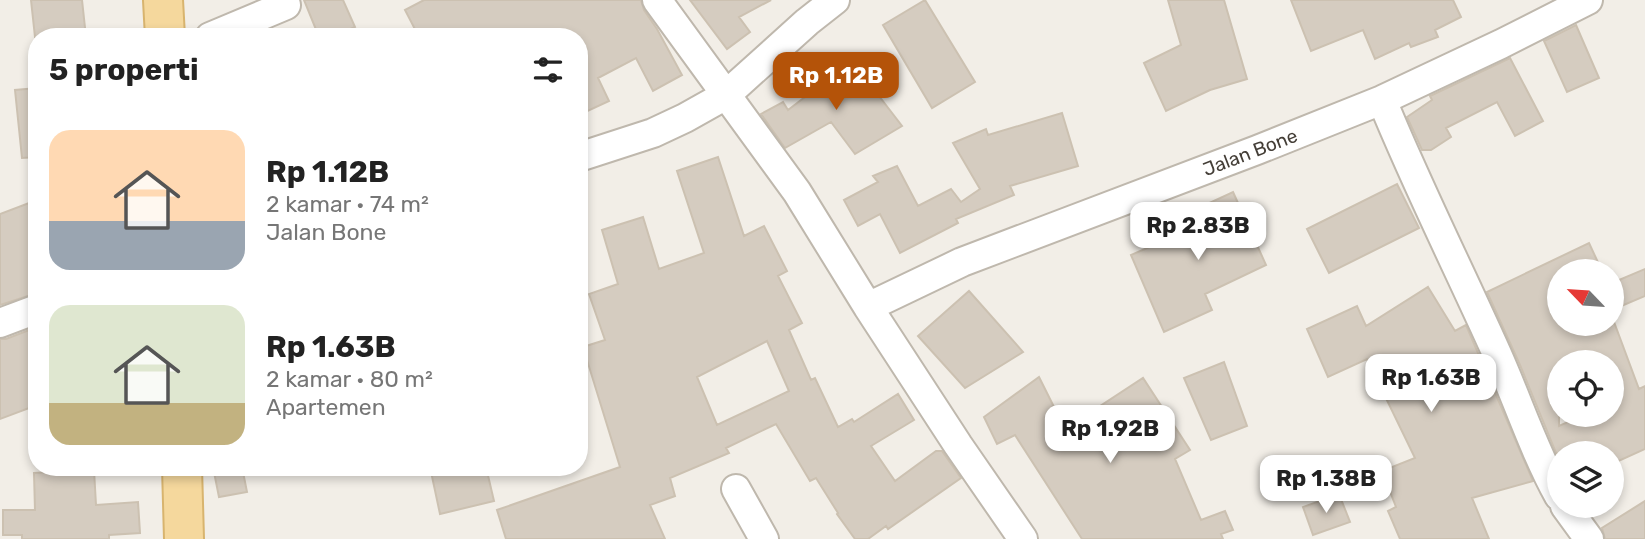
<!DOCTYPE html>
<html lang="id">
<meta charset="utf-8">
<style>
:root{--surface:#fff;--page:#f2f2f2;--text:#222;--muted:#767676;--accent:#b45309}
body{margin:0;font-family:Rubik,sans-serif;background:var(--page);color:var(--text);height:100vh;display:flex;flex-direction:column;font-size:26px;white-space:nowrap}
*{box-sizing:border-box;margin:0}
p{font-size:23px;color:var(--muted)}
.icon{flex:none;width:38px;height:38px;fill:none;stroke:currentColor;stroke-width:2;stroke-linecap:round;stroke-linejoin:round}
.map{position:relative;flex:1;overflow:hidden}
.side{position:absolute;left:28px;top:28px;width:560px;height:448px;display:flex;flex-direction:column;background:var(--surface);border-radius:28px;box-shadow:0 4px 10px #0003}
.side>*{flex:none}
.needle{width:46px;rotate:295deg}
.fabs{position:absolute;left:1547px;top:259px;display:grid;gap:14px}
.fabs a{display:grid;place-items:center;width:77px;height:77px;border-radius:50%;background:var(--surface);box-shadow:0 4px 10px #0003;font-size:35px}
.price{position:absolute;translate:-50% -60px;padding:0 16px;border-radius:14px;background:#fff;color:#222;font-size:23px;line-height:46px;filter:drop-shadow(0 2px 4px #0008)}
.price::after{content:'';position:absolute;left:50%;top:42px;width:21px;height:16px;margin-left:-10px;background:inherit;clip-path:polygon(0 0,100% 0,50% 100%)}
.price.current{background:var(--accent);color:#fff}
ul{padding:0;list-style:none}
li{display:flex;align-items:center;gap:21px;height:175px;padding:0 21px}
li span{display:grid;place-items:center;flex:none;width:196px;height:140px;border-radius:21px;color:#555}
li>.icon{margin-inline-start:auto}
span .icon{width:84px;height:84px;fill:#fffc;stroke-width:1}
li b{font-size:30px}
h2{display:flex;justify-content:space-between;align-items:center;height:84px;padding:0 21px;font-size:30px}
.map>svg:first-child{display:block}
</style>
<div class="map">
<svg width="1645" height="539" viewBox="0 0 1645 539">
<rect width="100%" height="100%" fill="#f2eee7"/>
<path fill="#d5ccc0" stroke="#ccc1b1" stroke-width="2" fill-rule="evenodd" d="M31,0H82L86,37H35Z
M304,0H343L355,27L332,37H319Z
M424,0H641L644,10L657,29L682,75L653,91L636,58L598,78L609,101L579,115V37H419L405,10Z
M690,0H771L739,17L750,32L727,49Z
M925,0L975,82L932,108L883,25Z
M1168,0H1224L1247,79L1210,90L1166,111L1144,63L1181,45Z
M1291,0H1453L1461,17L1435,30L1438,37L1411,47L1409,43L1375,59L1363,30L1311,51Z
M1576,25L1599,78L1567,92L1544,41Z
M1510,58L1543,121L1515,136L1497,102L1446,128L1451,137L1431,150H1422L1407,117L1432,100L1430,96Z
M852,61L902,126L855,154L831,122L785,148L761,114L783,102L788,110Z
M37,88V157L22,158L15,90Z
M1062,113L1078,166L1010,186L1014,195L956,219L958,223L900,253L880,214L858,226L844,200L878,182L873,176L897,166L918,206L951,189L961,202L980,189L953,143L986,129L988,135Z
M718,157L744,236L764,226L787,271L778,276L802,323L789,330L811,380L815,378L838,427L852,419L854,422L898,394L914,420L871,446L895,481L936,451H942L961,478L888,529L886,526L868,539H855L837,514L838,513L816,478L810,481L776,424L726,448L729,453L670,478L675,496L650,505L665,539H506L497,510L620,467L583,347L605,340L589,294L618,284L602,230L643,217L659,269L704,253L677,171ZM767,341L789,391L717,425L697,377Z
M1397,184L1419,228L1329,273L1307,229Z
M1233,192L1266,265L1205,294L1212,310L1164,332L1131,255L1198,226L1192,211Z
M37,200V293L0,305V214Z
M1589,243L1602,271H1559V324H1612V322H1614L1639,389L1645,386V449L1612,464V453H1556L1520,365L1487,292ZM1559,362H1612V415H1584L1559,426Z
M1645,269V296L1612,310V283Z
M1428,287L1455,331L1466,325L1533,481L1472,498L1489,539H1400L1388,511L1396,507L1382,471L1415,458L1367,359L1328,377L1307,329L1357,306L1366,326Z
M969,291L1023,352L965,388L918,336Z
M37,327V405L0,419V339H6Z
M1224,362L1247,426L1211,440L1184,378Z
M1039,377L1065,429L1143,378L1190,450L1175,459L1201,520L1225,511L1233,530L1221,534L1223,539H1082L1015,435L997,444L984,417Z
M213,467H242L247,492L219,497Z
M430,467H486L494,501L440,514Z
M94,470L96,505L138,502L140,533L109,535V539H22V535H3V510H35L34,473Z
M1339,494L1350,522L1313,535L1303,507Z
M1645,501V539H1605L1602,528Z"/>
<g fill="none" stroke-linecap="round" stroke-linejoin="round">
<defs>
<path id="minor" d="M657,0L797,192L868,307L958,445L1023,539
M210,37L286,5
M1382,100C1417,186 1459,269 1497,354C1518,401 1534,451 1559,496
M579,157L653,133L685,118L726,95L807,22L835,0
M868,307L962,262L1257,150L1382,100L1501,44L1588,0
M0,323L37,309
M736,489L764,539
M1565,506L1589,539"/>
<path id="primary" d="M163,0L165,37
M182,467L184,539"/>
</defs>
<use href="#minor" stroke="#bfb8ad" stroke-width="32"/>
<use href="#primary" stroke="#d8b46e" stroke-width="42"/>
<use href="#minor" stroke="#fff" stroke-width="28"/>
<use href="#primary" stroke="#f5d89d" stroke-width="38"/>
</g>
<g text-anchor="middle" stroke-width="7" stroke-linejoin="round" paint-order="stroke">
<g font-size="19" fill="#443e37" stroke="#fff">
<text transform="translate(1250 152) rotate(-21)" y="7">Jalan Bone</text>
</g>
</g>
</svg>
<div class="fabs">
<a><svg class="needle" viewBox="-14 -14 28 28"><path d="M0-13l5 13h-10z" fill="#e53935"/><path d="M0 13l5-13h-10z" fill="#767676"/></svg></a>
<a><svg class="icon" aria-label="locate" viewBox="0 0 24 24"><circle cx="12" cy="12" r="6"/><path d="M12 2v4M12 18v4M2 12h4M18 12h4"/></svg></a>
<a><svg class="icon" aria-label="layers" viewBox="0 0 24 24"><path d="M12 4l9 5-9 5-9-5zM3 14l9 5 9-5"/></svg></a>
</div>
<b class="price current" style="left:836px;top:112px">Rp 1.12B</b>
<b class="price" style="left:1198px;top:262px">Rp 2.83B</b>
<b class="price" style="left:1431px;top:414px">Rp 1.63B</b>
<b class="price" style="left:1110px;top:465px">Rp 1.92B</b>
<b class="price" style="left:1326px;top:515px">Rp 1.38B</b>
<section class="side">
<h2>5 properti<svg class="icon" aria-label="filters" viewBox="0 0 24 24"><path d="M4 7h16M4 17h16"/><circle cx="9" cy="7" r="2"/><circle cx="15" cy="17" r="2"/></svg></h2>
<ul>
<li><span style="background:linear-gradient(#ffd9b3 65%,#9aa5b1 0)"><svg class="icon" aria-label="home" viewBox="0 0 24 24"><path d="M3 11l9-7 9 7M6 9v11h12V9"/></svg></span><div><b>Rp 1.12B</b><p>2 kamar · 74 m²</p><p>Jalan Bone</p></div></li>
<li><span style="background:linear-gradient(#dfe7d0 70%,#c2b280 0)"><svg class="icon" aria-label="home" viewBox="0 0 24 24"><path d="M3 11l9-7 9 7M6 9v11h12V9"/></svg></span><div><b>Rp 1.63B</b><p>2 kamar · 80 m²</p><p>Apartemen</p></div></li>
</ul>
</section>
</div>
